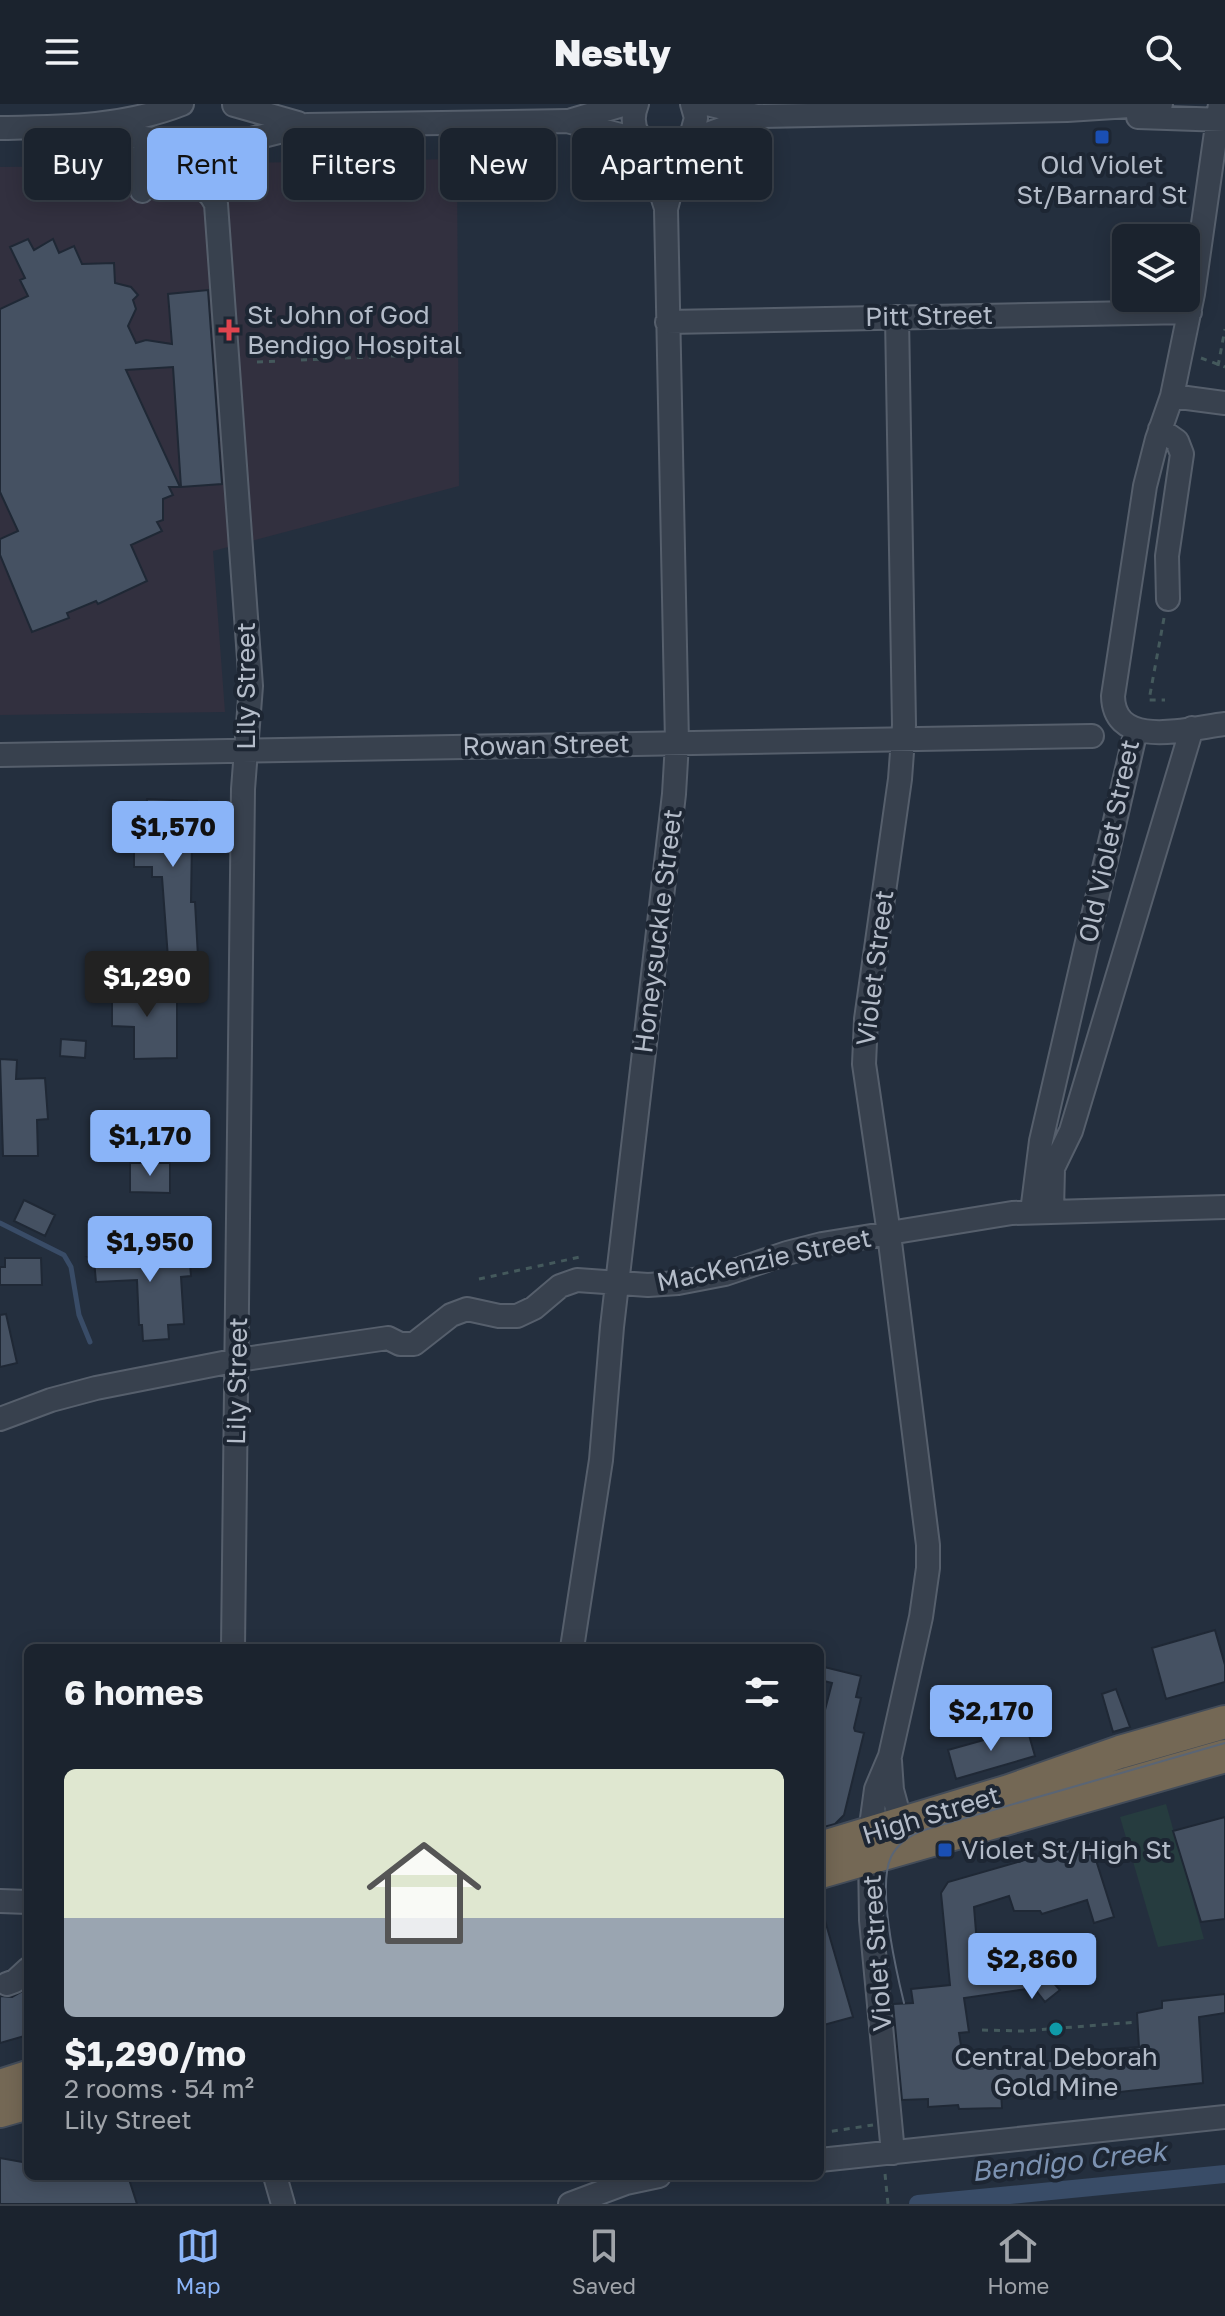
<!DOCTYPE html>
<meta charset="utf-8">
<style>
:root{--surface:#1b232e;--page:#242b36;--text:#f1f3f6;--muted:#a0a4aa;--line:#39404a;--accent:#8ab4f8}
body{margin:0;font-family:"Golos Text",sans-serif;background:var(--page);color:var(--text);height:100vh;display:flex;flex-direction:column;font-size:30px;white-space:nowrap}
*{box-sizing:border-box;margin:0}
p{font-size:26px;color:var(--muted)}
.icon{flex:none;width:44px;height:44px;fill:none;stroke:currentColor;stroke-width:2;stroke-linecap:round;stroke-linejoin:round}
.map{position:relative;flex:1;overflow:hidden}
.side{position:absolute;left:24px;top:1540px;width:800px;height:536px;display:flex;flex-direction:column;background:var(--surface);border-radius:12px;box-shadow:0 4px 20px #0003,0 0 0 2px var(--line)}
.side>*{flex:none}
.banner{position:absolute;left:24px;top:24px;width:800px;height:72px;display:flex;gap:16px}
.fabs{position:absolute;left:1112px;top:120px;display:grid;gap:16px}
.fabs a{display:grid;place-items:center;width:88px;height:88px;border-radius:12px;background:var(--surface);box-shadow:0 4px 20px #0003,0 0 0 2px var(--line);font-size:40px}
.price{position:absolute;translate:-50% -68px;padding:0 18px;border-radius:8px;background:var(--accent);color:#111;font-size:26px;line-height:52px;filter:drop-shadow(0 2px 4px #0008)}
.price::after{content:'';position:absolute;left:50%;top:48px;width:24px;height:18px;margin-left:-12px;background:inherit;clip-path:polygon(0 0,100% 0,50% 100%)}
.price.current{background:#222;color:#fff}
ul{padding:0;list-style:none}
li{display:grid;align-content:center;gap:16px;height:424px;padding:0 40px}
li span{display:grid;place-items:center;height:248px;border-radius:12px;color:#555}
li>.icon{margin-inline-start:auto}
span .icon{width:144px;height:144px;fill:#fffc;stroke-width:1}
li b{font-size:34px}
h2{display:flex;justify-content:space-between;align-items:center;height:96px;padding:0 40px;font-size:34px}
.pill{padding:0 28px;border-radius:12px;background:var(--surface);box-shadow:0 4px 20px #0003,0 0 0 2px var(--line);font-size:28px;line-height:72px}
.pill.current{background:var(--accent);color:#111}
header{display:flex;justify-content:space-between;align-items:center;height:104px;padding:0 40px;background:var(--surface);font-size:36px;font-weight:800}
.dock{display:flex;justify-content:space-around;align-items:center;height:112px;border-top:2px solid var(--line);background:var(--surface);font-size:22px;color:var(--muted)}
.dock a{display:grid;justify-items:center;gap:4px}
.dock .current{color:var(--accent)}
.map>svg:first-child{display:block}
</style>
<header><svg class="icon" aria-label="menu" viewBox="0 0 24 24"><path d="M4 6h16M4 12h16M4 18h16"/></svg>Nestly<svg class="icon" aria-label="search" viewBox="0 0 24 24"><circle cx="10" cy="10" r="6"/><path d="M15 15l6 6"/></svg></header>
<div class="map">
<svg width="1225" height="2100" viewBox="0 0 1225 2100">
<rect width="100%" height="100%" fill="#242f3e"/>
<path fill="#32303f" d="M457,55L459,382L213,447L225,608L0,611V63L165,61L187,70L229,69L247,59Z"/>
<path fill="#263c3f" d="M1166,1700L1204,1835L1158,1843L1120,1713Z"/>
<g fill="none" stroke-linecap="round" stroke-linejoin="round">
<path stroke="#394c67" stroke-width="5" d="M0,1119L64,1151L71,1163L79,1211L90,1238"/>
<path stroke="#394c67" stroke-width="18" d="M918,2100L1225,2070"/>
</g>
<path fill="#455162" stroke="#1f2835" stroke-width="2" d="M28,135L34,146L53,135L59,149L74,142L82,160L114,159L115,179L131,183L138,191L133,196L136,205L128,222L136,239L146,236L172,240L168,190L208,186L222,380L181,383L173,263L126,266L180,383H169L173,391L163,395V416L157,418L162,427L131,441L147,477L98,500L96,497L67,509L69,514L32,528L0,451V435L18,427L0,388V205L28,192L20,176L25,174L10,143Z
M147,695L197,697L196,735H192L191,798H195L198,853L168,854L162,773H152V763H134V741H146Z
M112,878L146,879L149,888H177V954L134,955V923L112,922Z
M61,935L86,937L85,954L60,952Z
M0,955L17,956L16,975L45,974L48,1015L37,1016L38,1052H3Z
M122,1012L124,1045L105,1040L101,1013Z
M130,1059H170V1089L130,1088Z
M24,1096L55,1111L45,1132L14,1117Z
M136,1139V1142L163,1140L164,1148L189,1147L191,1172L181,1173L184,1220L168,1221L169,1235L143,1237L142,1221H139L137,1176L96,1178L94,1156L88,1153L122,1151V1140Z
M5,1154H41L42,1181H0V1163H5Z
M6,1210L17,1259L0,1263V1211Z
M1215,1526L1225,1561V1578L1166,1595L1152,1544Z
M820,1562L861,1572L856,1593L861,1594L854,1624L855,1627L864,1629L844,1711L835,1720L820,1724V1610L825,1606L832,1579L820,1576Z
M1116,1585L1130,1623L1113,1628L1102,1590Z
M1027,1624L1035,1652L956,1675L948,1646Z
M1225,1713V1815L1201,1818L1173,1727Z
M1089,1734L1114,1813L1094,1819L1087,1796L1042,1810L1040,1807H1014L1009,1792L974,1803L979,1865L1040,1864L1060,1886L1045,1898L1034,1884L964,1894L969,1928L959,1929L964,1961L1098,1955L1097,1946L1139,1943L1137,1909L1162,1904V1897L1225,1890V1909L1199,1913L1203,1979L1101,1990V1984L1033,1990V1987L1001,1988L1002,2004L959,2005L958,2001L928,2003V1995L902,1996L893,1900L913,1899L911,1885L950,1881L941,1789L948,1778L1070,1743V1740Z
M824,1813L853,1913L820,1922V1814Z
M28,1884V1931L0,1939V1892L12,1893Z
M0,2054L28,2059V2072H128L137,2100H0Z"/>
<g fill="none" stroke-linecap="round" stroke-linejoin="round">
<defs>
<path id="minor" d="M637,0C627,25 642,44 667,46L690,36L696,14L692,0
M707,0L757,12L1067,6L1161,0
M1220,0L1193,190L1172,292L1157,335L1145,382L1113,592C1114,647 1190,624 1225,620
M234,1L298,19
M1138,13L1225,16
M572,16L626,0
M60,23L152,35L211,52L221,50L247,36L307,21L567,17L643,37
M0,24C62,23 124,23 182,0
M138,32L142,87
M690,36L752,14
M645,39L666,104
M142,83C171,80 201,68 216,100L251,582L243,685L233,1544
M667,218L1190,208
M1172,292L1225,299
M1160,325L1177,337L1182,350L1167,452L1168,495
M0,651L1092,632
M1052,1107L1053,1064L1071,1027L1192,624
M1032,1108L1041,1037L1136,626
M0,1315L51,1296L96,1284L238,1256L388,1234L400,1240H414L451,1211L467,1205L499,1212H517L534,1204L560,1182L577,1176L648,1181L678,1179L725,1170L787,1149L822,1140L1012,1109L1225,1103
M572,1544L601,1356L612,1223L674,690L677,639L666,105L675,70L687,39
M890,1657L892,1686L901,1719
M870,1729L876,1685L890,1652L921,1513L928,1464V1441L889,1130L864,960L866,915L900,675L904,621L897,213
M870,1754L871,1816L893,2049
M0,1797L28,1798
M7,1880L15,1877L28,1865
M820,2056L1225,2013
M275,2072L283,2100
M570,2100L626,2079L659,2072"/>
<path id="highway" d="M820,1744L1009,1687L1120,1648L1225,1618
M820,1768L1225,1652
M0,1982L28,1973
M0,2007L28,1999"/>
</defs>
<use href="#minor" stroke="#565f6c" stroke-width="26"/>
<use href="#highway" stroke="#434c59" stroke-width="36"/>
<path stroke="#44595c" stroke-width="3" stroke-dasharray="6 6" stroke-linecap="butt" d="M391,252H415
M345,254L371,253
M1201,254L1225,263
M301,256L328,255
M257,258L280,257
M1218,262L1225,225
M1164,514L1149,596H1165
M479,1175L580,1153
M982,1926L1023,1927L1137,1918
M820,2029L873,2021
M885,2070L888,2100"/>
<use href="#minor" stroke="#38414e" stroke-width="22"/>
<use href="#highway" stroke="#746855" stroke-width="32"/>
<path stroke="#5a6575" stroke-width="2" d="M904,1899C896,1866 877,1783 891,1753C898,1739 910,1731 924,1726L1225,1639"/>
</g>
<g fill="#1a4fb4" stroke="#1d2633" stroke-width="3">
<rect x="1094" y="25" width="16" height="16" rx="4"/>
<rect x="937" y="1738" width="16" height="16" rx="4"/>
</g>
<path fill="#e0444e" stroke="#1d2633" stroke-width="3" d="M225 214h8v8h8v8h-8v8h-8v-8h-8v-8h8z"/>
<circle fill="#0f9aa8" stroke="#1d2633" stroke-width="3" cx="1056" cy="1925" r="8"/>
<g text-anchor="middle" stroke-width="8" stroke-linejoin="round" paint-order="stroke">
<g font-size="26" fill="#b4bcc9" stroke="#1d2633">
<text x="1102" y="70">Old Violet<tspan x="1102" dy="30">St/Barnard St</tspan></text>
<text x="247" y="220" text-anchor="start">St John of God<tspan x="247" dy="30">Bendigo Hospital</tspan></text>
<text x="961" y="1755" text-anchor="start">Violet St/High St</text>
<text x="1056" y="1962">Central Deborah<tspan x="1056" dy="30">Gold Mine</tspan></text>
</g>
<g font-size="26" fill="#b4bcc9" stroke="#1d2633">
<text transform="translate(929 212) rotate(-1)" y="9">Pitt Street</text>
<text transform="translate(246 582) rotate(-90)" y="9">Lily Street</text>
<text transform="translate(546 641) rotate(-1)" y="9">Rowan Street</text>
<text transform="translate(1109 737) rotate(-78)" y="9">Old Violet Street</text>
<text transform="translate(658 827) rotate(-83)" y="9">Honeysuckle Street</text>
<text transform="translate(875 864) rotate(-83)" y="9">Violet Street</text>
<text transform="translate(764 1156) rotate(-12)" y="9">MacKenzie Street</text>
<text transform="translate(237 1277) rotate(-89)" y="9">Lily Street</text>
<text transform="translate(931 1711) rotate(-17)" y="9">High Street</text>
<text transform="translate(877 1849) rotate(-94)" y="9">Violet Street</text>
</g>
<g font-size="28" font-style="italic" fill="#7c92b1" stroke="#1d2633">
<text transform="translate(1069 2057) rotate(-6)" y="10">Bendigo Creek</text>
</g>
</g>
</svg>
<div class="fabs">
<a><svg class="icon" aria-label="layers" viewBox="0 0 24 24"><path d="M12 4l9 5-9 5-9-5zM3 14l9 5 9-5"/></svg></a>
</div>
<b class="price" style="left:173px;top:765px">$1,570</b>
<b class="price current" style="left:147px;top:915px">$1,290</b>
<b class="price" style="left:150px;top:1074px">$1,170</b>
<b class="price" style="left:150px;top:1180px">$1,950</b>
<b class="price" style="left:991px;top:1649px">$2,170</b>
<b class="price" style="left:1032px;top:1897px">$2,860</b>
<div class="banner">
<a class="pill">Buy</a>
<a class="pill current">Rent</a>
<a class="pill">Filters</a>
<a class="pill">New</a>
<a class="pill">Apartment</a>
</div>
<section class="side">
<h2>6 homes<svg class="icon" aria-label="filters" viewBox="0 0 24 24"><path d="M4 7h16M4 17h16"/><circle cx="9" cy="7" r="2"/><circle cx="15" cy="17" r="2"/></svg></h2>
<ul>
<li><span style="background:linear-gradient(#dfe7d0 60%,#9aa5b1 0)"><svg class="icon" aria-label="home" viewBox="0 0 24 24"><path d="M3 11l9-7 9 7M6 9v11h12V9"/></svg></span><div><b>$1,290/mo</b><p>2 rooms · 54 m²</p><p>Lily Street</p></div></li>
</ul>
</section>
</div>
<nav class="dock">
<a class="current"><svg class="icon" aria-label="map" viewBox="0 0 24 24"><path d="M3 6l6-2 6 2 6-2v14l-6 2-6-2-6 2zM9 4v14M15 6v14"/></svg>Map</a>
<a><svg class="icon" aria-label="saved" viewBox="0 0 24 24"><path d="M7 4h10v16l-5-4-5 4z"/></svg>Saved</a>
<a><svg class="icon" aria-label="home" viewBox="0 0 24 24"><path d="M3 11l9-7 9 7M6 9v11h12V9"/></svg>Home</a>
</nav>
